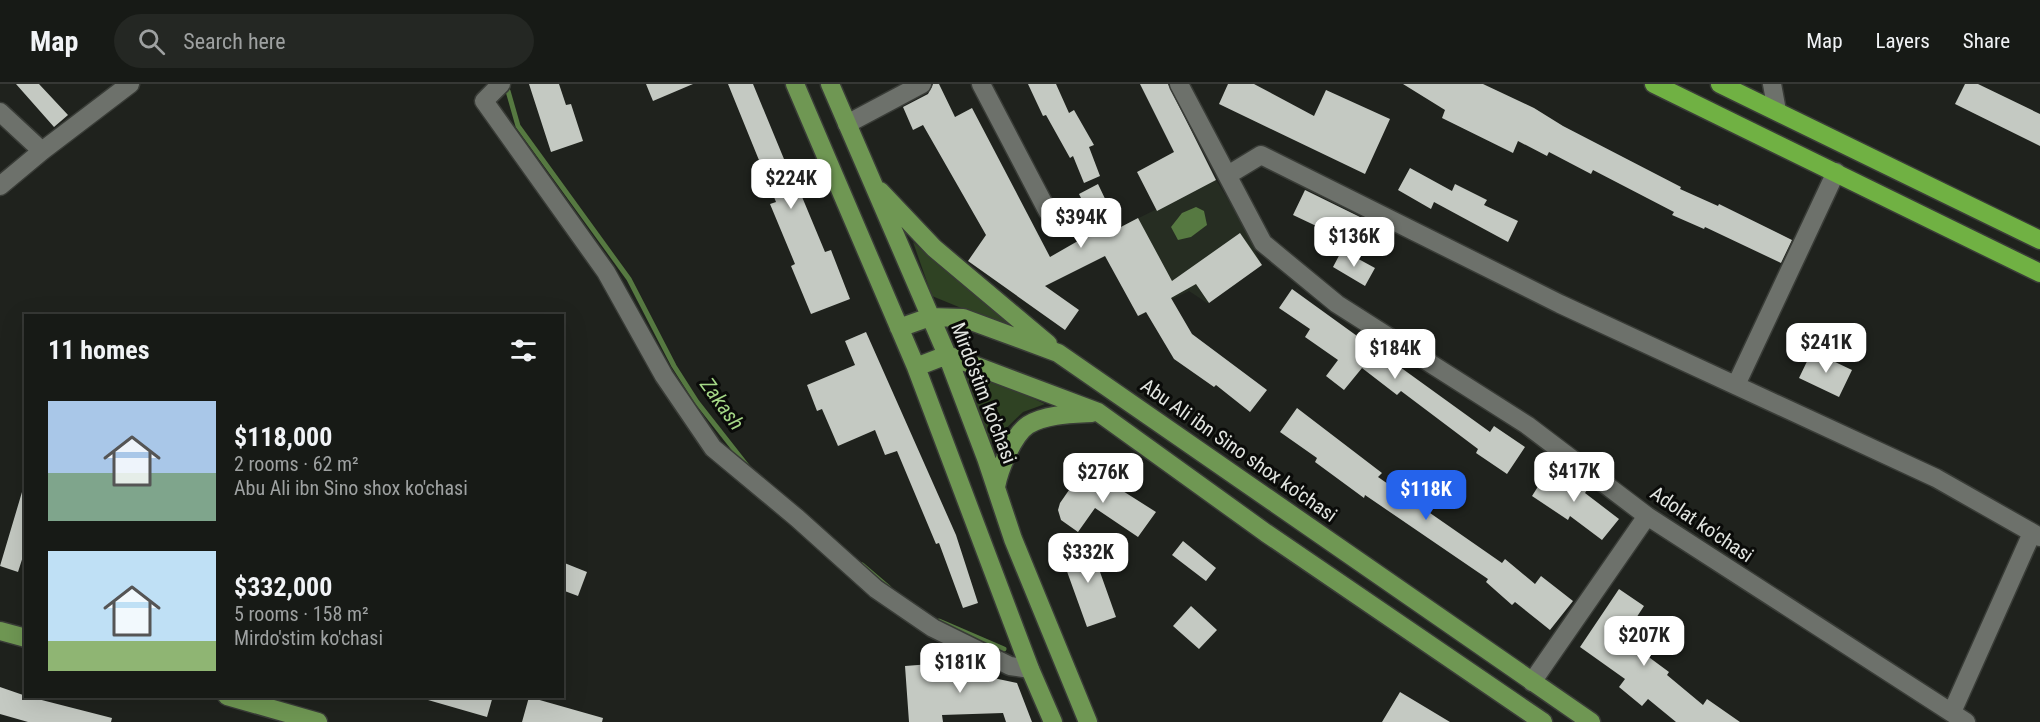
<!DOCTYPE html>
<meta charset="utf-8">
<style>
:root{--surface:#171a16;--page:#242723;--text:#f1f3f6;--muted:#9ea1a1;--line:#363835;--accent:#2563eb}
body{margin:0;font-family:"Roboto Condensed",sans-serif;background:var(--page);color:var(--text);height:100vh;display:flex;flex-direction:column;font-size:22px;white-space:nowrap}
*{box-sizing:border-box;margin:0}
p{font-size:20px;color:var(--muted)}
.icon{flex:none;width:33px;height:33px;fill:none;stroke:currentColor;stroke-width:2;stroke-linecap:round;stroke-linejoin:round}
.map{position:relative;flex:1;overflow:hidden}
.details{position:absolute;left:24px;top:230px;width:540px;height:384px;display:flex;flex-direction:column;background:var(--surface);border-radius:0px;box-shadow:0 6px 24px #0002,0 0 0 2px var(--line)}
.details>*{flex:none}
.price{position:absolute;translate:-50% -51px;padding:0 14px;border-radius:12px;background:#fff;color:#222;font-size:20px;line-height:39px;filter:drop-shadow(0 2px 3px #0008)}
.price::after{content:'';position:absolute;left:50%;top:36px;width:18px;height:14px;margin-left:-9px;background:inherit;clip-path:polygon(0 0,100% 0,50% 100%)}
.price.current{background:var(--accent);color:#fff}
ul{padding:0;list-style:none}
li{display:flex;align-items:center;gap:18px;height:150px;padding:0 24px}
li span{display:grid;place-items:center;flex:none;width:168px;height:120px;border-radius:0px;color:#555}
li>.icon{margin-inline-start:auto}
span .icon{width:72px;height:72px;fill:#fffc;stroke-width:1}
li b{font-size:26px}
h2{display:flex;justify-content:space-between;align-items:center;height:72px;padding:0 24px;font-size:26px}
header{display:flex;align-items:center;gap:36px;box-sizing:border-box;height:84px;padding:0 30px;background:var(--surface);border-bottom:2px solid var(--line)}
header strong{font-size:28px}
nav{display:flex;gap:33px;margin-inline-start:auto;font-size:21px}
.search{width:420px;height:54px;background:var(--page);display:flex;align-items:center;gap:15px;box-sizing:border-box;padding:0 21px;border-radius:33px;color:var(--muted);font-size:22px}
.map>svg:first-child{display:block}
</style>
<header>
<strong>Map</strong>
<div class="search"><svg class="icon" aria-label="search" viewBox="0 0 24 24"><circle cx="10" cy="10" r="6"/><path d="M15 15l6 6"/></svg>Search here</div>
<nav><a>Map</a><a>Layers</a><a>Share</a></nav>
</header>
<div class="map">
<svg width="2040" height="638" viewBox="0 0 2040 638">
<rect width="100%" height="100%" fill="#1f221d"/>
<path fill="#262d22" d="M1216,96L1243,140L1261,180L1207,219L1189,207L1140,231L1100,153Z"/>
<path fill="#2f4223" d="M913,158L1022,249L932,212Z
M971,287H976L1045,320L1023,328L990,360L966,297Z"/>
<path fill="#567941" d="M1196,123L1204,127L1207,141L1191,153L1178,156L1171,143L1182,129Z"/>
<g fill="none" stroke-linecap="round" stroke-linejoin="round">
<path stroke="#567941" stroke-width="5" d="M508,7L518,42L629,195L674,282L697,318L748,383
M862,481L889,504
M939,537L1004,565"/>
</g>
<path fill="#c4c9c2" d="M16,0H39L68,31L54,43Z
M529,0H559L566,21L571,20L583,57L551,68Z
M646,0H693L653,17Z
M728,0H753L798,109L800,108L825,168L831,166L850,215L811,230L791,182L795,180L770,120L776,118Z
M933,0H939L955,33L972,24L1050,173L1097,146L1079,110L1098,100L1119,144L1138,134L1172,197L1240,149L1262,181L1209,219L1196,200L1171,214L1192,250L1267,306L1250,328L1216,301L1214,303L1174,275L1146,228L1138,232L1105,172L1045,202L1079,226L1065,246L968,177L986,151L923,41L913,46L903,23L928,10Z
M1028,0H1056L1069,29L1074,26L1094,61L1089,63L1100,92L1084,99L1073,72L1070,74L1046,31L1043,32Z
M1140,0H1168L1216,96L1157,127L1137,88L1174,68Z
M1228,0H1254L1314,32L1326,6L1390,35L1365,90L1219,20Z
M1403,0H1483L1534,24L1563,42L1681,103L1680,105L1718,122L1719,120L1792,156L1781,179L1705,143L1704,145L1672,131L1674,128L1593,86L1591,90L1549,68L1547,72L1518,57L1513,69L1442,34L1445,26Z
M1965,0H1978L2040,30V62L1955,20Z
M1410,84L1452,107L1455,100L1487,116L1484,121L1518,137L1508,158L1434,118L1431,125L1398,106Z
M1305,106L1360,133L1348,157L1293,131Z
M1342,166L1375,184L1365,202L1333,183Z
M1292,205L1490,348L1494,342L1525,363L1507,390L1476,369L1478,365L1401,307L1397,311L1362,284L1344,306L1326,292L1338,276L1305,253L1310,245L1279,224Z
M866,248L956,451L978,519L963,524L939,459L936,460L897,367L885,371L875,346L838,362L822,325L817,327L807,301L855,281L845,257Z
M1812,267L1852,286L1839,313L1799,294Z
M1297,324L1382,389L1378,393L1443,438L1502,479L1505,475L1535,500L1541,492L1573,517L1550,546L1515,518L1512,521L1486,498L1488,495L1365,411L1364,414L1315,378L1317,374L1280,348Z
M1551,382L1587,406L1585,409L1619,435L1602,456L1570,432L1568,436L1532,412Z
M1085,383L1156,428L1138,453L1095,424L1078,448L1061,436L1058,426L1060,419Z
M22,408H26V463L18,488L0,482Z
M1089,457L1116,533L1087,543L1060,468Z
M1183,457L1216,484L1206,497L1172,471Z
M562,478L587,488L578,512L562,506Z
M1619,505L1644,522L1623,554L1669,588L1667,591L1703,621L1707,615L1740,638H1676L1648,615L1642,622L1619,603L1625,595L1580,563Z
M1191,522L1217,546L1199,565L1173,542Z
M944,579L982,585L984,592L1017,599L1032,638H1006L1003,629L942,631L943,638H909L905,582Z
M0,603L26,612L112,634L111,638H28L0,630Z
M1400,608L1450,638H1382Z
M428,612H493L487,633L428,616Z
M529,613L603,634L602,638H522Z"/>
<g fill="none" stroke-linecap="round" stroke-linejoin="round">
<defs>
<path id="minor" d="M501,0L484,17L606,188L664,292L713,364L797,434L876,505L933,544L1010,582L1030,585
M981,0L1048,128
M1179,0L1263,159L1337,220L1527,341L1647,432L1966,638
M1772,0L1777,27
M0,28L42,67
M847,40L922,0
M1228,91L1261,71L1560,220L1936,394L2040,453
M0,102L42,67L130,0
M1736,301L1836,88
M1532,598L1647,432
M1952,628L2032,449"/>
<path id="major" d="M795,0L916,283L1030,585L1053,638
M830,0L947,271L986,374L1013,455L1088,638
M880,107L934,164L1048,260
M899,244L930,233L963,234L1058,269L1591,638
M916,283L947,271L1098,328L1266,449L1543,638
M996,403C999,386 1013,351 1028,341C1046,330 1072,330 1092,329
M0,547L26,554
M227,612L318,638"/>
<path id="highway" d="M1654,0L2040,189
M1720,0L2040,156"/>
</defs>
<use href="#minor" stroke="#393c37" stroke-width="21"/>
<use href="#major" stroke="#393c37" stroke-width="21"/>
<use href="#highway" stroke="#393c37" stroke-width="21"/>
<use href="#minor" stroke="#6d716b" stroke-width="18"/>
<use href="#major" stroke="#6f9753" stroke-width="18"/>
<use href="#highway" stroke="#70b143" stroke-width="18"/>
</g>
<g text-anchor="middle" stroke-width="6" stroke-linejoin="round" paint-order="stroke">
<g font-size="20" fill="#e2e5e1" stroke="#0a0b09">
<text transform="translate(984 309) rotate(69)" y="7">Mirdo'stim ko'chasi</text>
<text transform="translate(1239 366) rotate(35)" y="7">Abu Ali ibn Sino shox ko'chasi</text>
<text transform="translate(1702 440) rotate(34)" y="7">Adolat ko'chasi</text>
</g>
<g font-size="21" font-style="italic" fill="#a4d786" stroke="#0a0b09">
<text transform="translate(722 320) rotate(54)" y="7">Zakash</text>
</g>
</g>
</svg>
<b class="price" style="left:791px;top:126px">$224K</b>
<b class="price" style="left:1081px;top:165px">$394K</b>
<b class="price" style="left:1354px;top:184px">$136K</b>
<b class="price" style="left:1826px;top:290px">$241K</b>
<b class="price" style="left:1395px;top:296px">$184K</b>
<b class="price" style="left:1574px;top:419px">$417K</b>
<b class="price" style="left:1103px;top:420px">$276K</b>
<b class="price current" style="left:1426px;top:437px">$118K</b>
<b class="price" style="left:1088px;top:500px">$332K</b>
<b class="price" style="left:1644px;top:583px">$207K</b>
<b class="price" style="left:960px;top:610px">$181K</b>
<section class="details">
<h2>11 homes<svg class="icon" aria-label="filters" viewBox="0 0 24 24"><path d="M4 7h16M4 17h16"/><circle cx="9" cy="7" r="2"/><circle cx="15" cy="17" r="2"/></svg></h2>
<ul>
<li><span style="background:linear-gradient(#a9c7e8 60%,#7fa58c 0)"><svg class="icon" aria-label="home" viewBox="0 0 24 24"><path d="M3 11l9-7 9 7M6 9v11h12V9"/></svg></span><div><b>$118,000</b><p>2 rooms · 62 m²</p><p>Abu Ali ibn Sino shox ko'chasi</p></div></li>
<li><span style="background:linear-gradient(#bfe0f5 75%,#8fb573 0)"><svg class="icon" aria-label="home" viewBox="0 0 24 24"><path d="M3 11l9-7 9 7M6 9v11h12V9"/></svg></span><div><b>$332,000</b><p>5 rooms · 158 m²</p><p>Mirdo'stim ko'chasi</p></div></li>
</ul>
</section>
</div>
